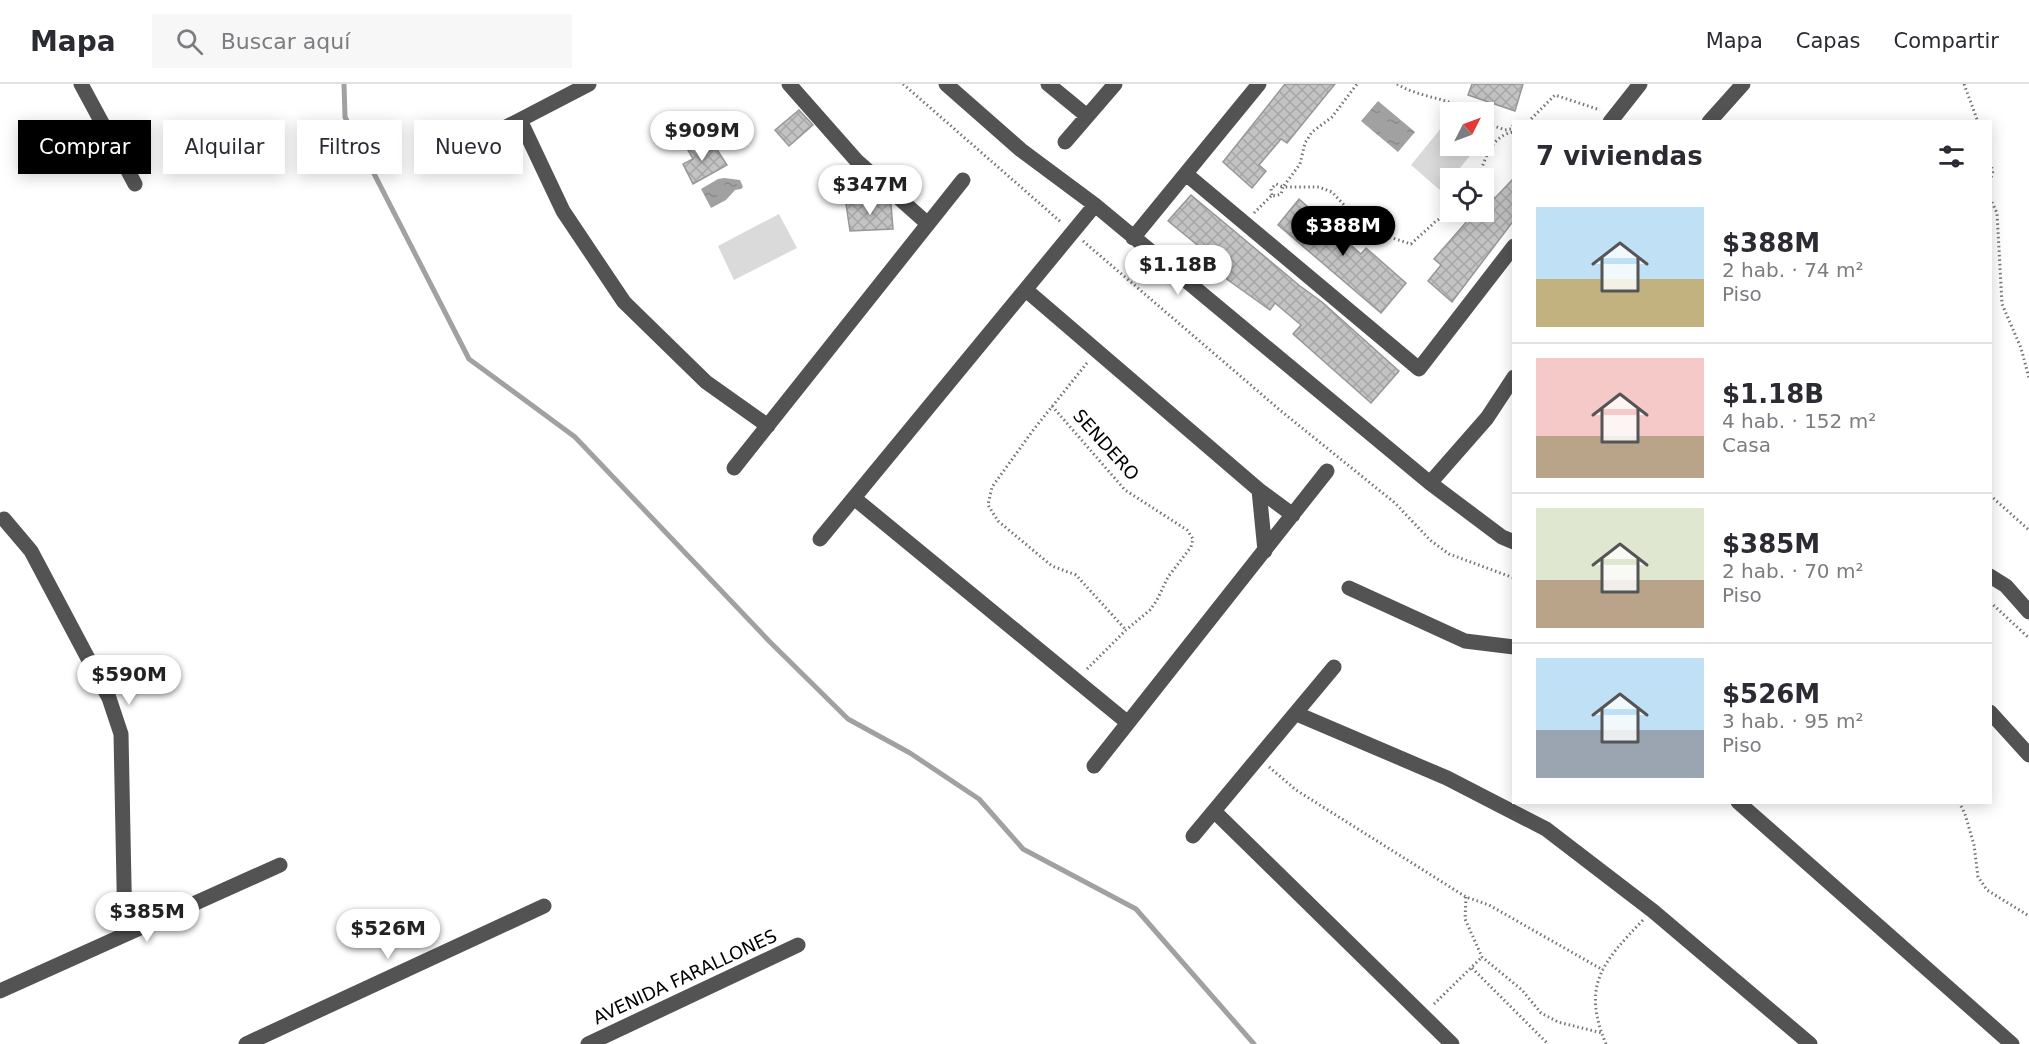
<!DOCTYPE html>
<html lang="es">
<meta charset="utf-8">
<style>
:root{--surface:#fff;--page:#f7f7f7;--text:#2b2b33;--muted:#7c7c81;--line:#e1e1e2;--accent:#000}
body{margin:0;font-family:"DejaVu Sans",sans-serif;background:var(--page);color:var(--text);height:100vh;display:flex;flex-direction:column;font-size:22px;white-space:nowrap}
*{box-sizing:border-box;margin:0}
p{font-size:20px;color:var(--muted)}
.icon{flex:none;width:33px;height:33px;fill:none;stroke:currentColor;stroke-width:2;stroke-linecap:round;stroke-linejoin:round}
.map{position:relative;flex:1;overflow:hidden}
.sheet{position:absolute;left:1512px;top:36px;width:480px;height:684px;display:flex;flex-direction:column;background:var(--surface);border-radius:0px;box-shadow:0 3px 15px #0003}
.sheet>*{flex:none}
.hud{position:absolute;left:18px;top:36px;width:570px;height:54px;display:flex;gap:12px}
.needle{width:39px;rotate:48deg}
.controls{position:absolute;left:1440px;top:18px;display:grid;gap:12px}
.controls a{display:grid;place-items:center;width:54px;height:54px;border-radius:0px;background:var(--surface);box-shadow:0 3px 15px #0003;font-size:30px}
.price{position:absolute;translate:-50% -51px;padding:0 14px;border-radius:21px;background:#fff;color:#222;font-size:20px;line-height:39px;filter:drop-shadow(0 2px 3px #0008)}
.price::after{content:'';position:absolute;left:50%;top:36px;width:18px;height:14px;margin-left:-9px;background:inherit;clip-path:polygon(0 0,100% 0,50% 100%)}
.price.selected{background:var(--accent);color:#fff}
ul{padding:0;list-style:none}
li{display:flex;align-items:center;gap:18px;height:150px;padding:0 24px}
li+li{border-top:2px solid var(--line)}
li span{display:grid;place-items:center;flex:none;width:168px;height:120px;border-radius:0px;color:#555}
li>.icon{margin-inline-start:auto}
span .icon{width:72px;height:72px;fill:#fffc;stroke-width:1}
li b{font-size:26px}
h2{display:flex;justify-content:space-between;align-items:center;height:72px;padding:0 24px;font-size:26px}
.pill{padding:0 21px;border-radius:0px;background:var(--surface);box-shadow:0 3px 15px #0003;font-size:21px;line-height:54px}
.pill.selected{background:var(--accent);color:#fff}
header{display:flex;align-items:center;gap:36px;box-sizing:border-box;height:84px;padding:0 30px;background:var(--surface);border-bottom:2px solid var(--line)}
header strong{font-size:28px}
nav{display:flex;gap:33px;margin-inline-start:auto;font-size:21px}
.search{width:420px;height:54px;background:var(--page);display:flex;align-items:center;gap:15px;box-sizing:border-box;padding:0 21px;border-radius:0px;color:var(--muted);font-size:22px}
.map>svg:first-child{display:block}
</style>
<header>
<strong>Mapa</strong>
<div class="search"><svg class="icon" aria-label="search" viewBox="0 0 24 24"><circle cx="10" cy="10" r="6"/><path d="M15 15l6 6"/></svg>Buscar aquí</div>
<nav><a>Mapa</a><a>Capas</a><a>Compartir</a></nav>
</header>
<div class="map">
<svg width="2029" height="960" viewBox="0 0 2029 960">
<defs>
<pattern id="water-ripples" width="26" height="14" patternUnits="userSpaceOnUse" patternTransform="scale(1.5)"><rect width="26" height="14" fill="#a1a1a1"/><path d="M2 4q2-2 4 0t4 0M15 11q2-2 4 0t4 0" fill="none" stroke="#898989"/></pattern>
<pattern id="building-cross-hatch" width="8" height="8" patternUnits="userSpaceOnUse" patternTransform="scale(1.5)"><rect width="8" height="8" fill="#c3c3c3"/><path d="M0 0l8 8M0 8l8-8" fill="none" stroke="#a6a6a6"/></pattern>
</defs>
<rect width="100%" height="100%" fill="#fff"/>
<path fill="#dadada" d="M1450,33V62H1478L1441,107L1411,81Z
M779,130L797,164L734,196L718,162Z"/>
<path fill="url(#water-ripples)" d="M1378,17L1415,48L1398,68L1361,37Z
M724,94L740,96L743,103L741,105L735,106L726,116L711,124L701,105L718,95Z"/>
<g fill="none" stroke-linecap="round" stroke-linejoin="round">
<path stroke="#a1a1a1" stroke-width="5" d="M344,0L345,33L469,275L575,353L769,557L848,635L910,669L979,715L1023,765L1136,825L1254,960"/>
</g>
<path fill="url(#building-cross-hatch)" stroke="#979797" stroke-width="1.5" d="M1285,0H1335L1287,59L1281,55L1259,81L1266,87L1252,104L1223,78Z
M1472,0H1523L1515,27L1468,11Z
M799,26L813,41L789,62L775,46Z
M697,55L706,69L716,64L727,81L693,100L683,80L693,75L685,61Z
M1514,94V136L1452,218L1428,197L1441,181L1434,175L1475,128H1484V117L1490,110L1495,114Z
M1191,111L1300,202L1322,218L1399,287L1371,319L1293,250L1301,241L1275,219L1270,226L1228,196L1208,179L1212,173L1168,137Z
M1299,115L1361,170L1366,164L1406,199L1381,229L1278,141Z
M887,117L891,120L893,145L850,147L846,120Z"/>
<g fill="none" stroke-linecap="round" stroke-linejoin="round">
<path stroke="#757575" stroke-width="3" stroke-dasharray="1.5 3" stroke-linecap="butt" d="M903,0L1062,139
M1397,0C1419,14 1448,13 1470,28
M1964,0L1978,38
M1484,38L1505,46L1511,45L1514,40
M1515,38H1516
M1528,38L1555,11L1600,26
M1990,79L1993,87L1990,98
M1478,94C1485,76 1491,51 1514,48
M1272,111L1271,105L1276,100L1283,103L1300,80L1305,59L1312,48L1332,33L1357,0
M1990,114L1997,129L2002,220L2021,264L2029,294
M1254,129L1272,111L1275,112L1281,110L1283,103H1319L1332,108L1359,137L1380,150L1411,160L1435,138L1450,127
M1083,157L1281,327L1395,419L1430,456L1449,470L1514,494
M1087,279L1034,345L992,403L988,421L998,437L1052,482L1076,491L1126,546
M1052,322L1125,406L1187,446L1193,455L1191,463L1168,493L1157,516L1150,526L1126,546L1086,586
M1990,411L2029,446
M1990,518L2029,554
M1269,683L1296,706L1466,813L1489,821L1603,886
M1959,718L1965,730L1974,761L1978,793L1987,806L2029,832
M1466,813L1465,835L1482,873L1522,906L1541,929L1558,938L1602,949
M1472,884L1548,960
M1434,920L1482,873
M1606,960C1581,901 1603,878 1643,836"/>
<path stroke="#535353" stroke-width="15" d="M81,0L135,100
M789,0L856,76L928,140
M946,0L1021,66L1095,121L1430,399L1502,453L1514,458
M1048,0L1087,32
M520,36L563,127L624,218L706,298L768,342
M1610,38L1640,0
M1709,38L1743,0
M487,53L589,0
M1065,58L1115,0
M1186,90L1419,285L1514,162
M1133,154L1259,0
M1026,206L1259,406L1293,431
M734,384L963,96
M1430,399L1487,334L1514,293
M1259,406L1265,467
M854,414L1128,639
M4,435L31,467L109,614L121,650L125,850
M820,455L1095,121
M1990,492L2006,502L2029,528
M1349,504L1465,557L1514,563
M1990,628L2029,671
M1297,630L1447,694L1546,745L1653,827L1810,960
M1094,682L1327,387
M1738,718L2012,960
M1214,727L1452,960
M1193,752L1334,583
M0,907L280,781
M246,960L544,822
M588,960L798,861"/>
</g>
<g text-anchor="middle" stroke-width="6" stroke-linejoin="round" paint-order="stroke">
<g font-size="18" fill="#000" stroke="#fff">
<text transform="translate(1106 361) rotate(48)" y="6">SENDERO</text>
<text transform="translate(685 893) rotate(-25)" y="6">AVENIDA FARALLONES</text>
</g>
</g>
</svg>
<div class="controls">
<a><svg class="needle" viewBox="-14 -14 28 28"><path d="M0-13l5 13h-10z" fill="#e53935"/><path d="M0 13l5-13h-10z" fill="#7c7c81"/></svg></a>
<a><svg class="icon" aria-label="locate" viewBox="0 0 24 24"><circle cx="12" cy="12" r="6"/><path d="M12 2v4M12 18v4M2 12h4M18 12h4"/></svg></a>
</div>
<b class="price" style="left:702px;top:78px">$909M</b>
<b class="price" style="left:870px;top:132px">$347M</b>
<b class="price selected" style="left:1343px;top:173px">$388M</b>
<b class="price" style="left:1178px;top:212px">$1.18B</b>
<b class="price" style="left:129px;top:622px">$590M</b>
<b class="price" style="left:147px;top:859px">$385M</b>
<b class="price" style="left:388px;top:876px">$526M</b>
<div class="hud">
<a class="pill selected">Comprar</a>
<a class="pill">Alquilar</a>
<a class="pill">Filtros</a>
<a class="pill">Nuevo</a>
</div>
<section class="sheet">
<h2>7 viviendas<svg class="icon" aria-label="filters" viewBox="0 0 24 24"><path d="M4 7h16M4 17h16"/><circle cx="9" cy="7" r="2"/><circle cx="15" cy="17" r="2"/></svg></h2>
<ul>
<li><span style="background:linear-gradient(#bfe0f5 60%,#c2b280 0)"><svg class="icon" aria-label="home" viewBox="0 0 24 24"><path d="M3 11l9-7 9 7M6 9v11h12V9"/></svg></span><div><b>$388M</b><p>2 hab. · 74 m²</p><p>Piso</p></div></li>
<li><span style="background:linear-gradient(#f6c9c9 65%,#b9a48a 0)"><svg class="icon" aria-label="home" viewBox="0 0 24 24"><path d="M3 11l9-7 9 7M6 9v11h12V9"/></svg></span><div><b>$1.18B</b><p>4 hab. · 152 m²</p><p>Casa</p></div></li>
<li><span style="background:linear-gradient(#dfe7d0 60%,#b9a48a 0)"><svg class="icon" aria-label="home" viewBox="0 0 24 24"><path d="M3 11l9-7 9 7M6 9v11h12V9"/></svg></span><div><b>$385M</b><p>2 hab. · 70 m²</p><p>Piso</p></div></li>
<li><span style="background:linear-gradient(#bfe0f5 60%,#9aa5b1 0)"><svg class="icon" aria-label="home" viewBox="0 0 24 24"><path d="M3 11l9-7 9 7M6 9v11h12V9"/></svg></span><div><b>$526M</b><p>3 hab. · 95 m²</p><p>Piso</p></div></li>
</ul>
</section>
</div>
